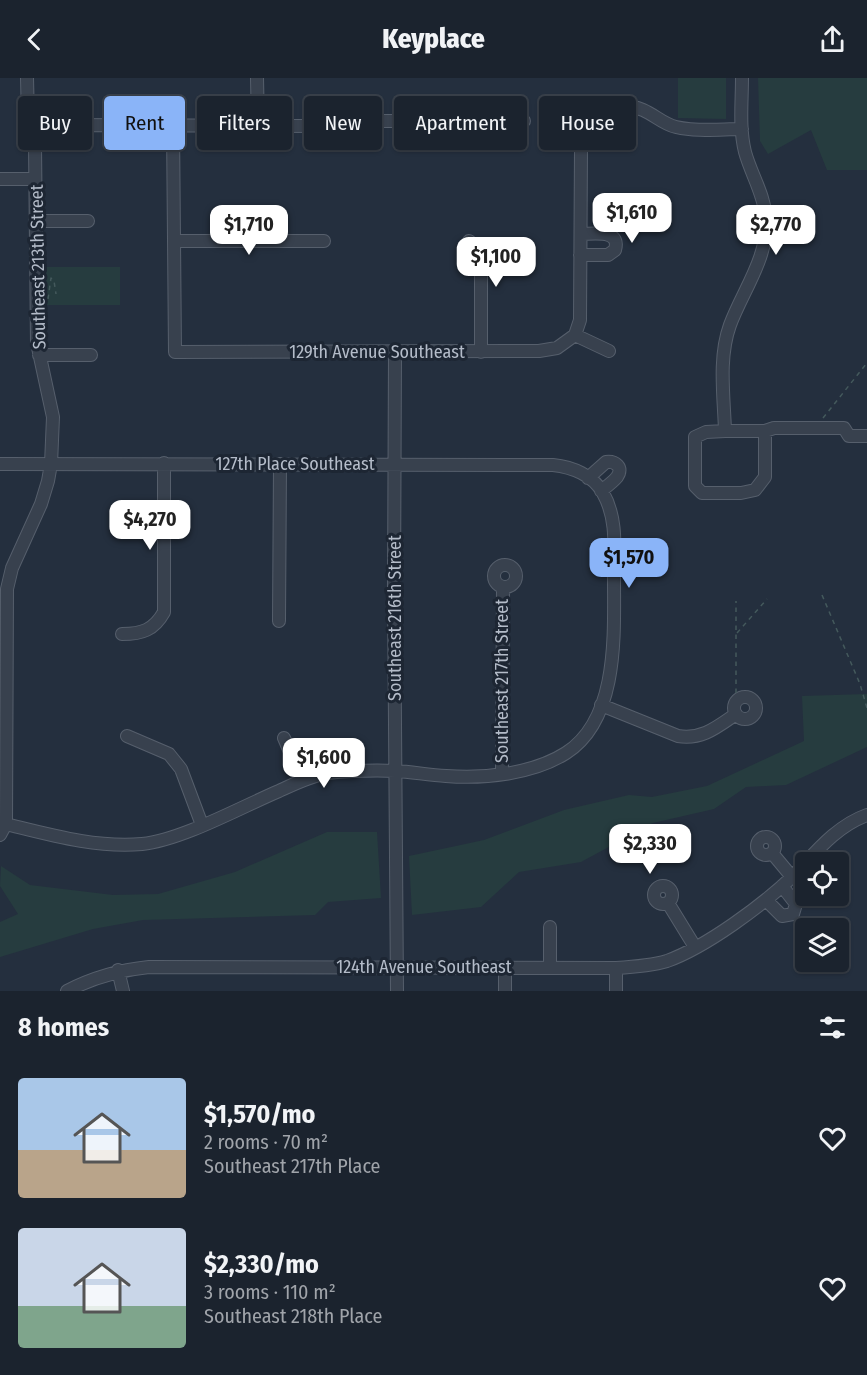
<!DOCTYPE html>
<meta charset="utf-8">
<style>
:root{--surface:#1b232e;--page:#242b36;--text:#f1f3f6;--muted:#a0a4aa;--line:#39404a;--accent:#8ab4f8}
body{margin:0;font-family:"Fira Sans Condensed",sans-serif;background:var(--page);color:var(--text);height:100vh;display:flex;flex-direction:column;font-size:22px;white-space:nowrap}
*{box-sizing:border-box;margin:0}
p{font-size:20px;color:var(--muted)}
.icon{flex:none;width:33px;height:33px;fill:none;stroke:currentColor;stroke-width:2;stroke-linecap:round;stroke-linejoin:round}
.map{position:relative;height:913px;overflow:hidden}
.details{display:flex;flex-direction:column;background:var(--surface);flex:1}
.details>*{flex:none}
.guide{position:absolute;left:18px;top:18px;width:831px;height:54px;display:flex;gap:12px}
.buttons{position:absolute;left:795px;top:774px;display:grid;gap:12px}
.buttons a{display:grid;place-items:center;width:54px;height:54px;border-radius:6px;background:var(--surface);box-shadow:0 2px 4px #0004,0 0 0 2px var(--line);font-size:30px}
.price{position:absolute;translate:-50% -51px;padding:0 14px;border-radius:12px;background:#fff;color:#222;font-size:20px;line-height:39px;filter:drop-shadow(0 2px 3px #0008)}
.price::after{content:'';position:absolute;left:50%;top:36px;width:18px;height:14px;margin-left:-9px;background:inherit;clip-path:polygon(0 0,100% 0,50% 100%)}
.price.on{background:var(--accent);color:#111}
ul{padding:0;list-style:none}
li{display:flex;align-items:center;gap:18px;height:150px;padding:0 18px}
li span{display:grid;place-items:center;flex:none;width:168px;height:120px;border-radius:6px;color:#555}
li>.icon{margin-inline-start:auto}
span .icon{width:72px;height:72px;fill:#fffc;stroke-width:1}
li b{font-size:26px}
h2{display:flex;justify-content:space-between;align-items:center;height:72px;padding:0 18px;font-size:26px}
.tag{padding:0 21px;border-radius:6px;background:var(--surface);box-shadow:0 2px 4px #0004,0 0 0 2px var(--line);font-size:21px;line-height:54px}
.tag.on{background:var(--accent);color:#111}
header{display:flex;justify-content:space-between;align-items:center;height:78px;padding:0 18px;background:var(--surface);font-size:27px;font-weight:800}
.map>svg:first-child{display:block}
</style>
<header><svg class="icon" aria-label="back" viewBox="0 0 24 24"><path d="M15 5l-7 7 7 7"/></svg>Keyplace<svg class="icon" aria-label="share" viewBox="0 0 24 24"><path d="M12 15V3M7 8l5-5 5 5M5 13v7h14v-7"/></svg></header>
<div class="map">
<svg width="867" height="913" viewBox="0 0 867 913">
<rect width="100%" height="100%" fill="#242f3e"/>
<path fill="#263c3f" d="M678,0H726V41L678,40Z
M758,0H867V92H827L811,52L768,76L760,63Z
M44,189H120V227H44Z
M867,616V669L786,707L746,709L714,731L653,745L581,784L519,794L481,829L412,837L409,778L484,762L564,732L629,717L652,719L707,708L804,663L802,618Z
M327,754H377L381,820L328,824L315,837L143,842L93,851L0,879V844L18,836L0,808L1,788L30,807L113,817L158,816L235,794Z"/>
<g fill="none" stroke-linecap="round" stroke-linejoin="round">
<defs>
<path id="minor" d="M27,0L28,41L41,55
M257,0L258,47
M173,48L175,274L539,273L557,270L575,257
M0,101H35
M36,143H88
M174,163H324
M469,163L479,171L481,180V274
M580,177H608L615,172C621,151 594,156 581,156
M575,257L580,242L581,70C588,42 612,19 643,32C655,37 663,46 676,49C697,54 721,51 742,51
M575,257L609,273
M395,275L394,511L397,913
M39,277H91
M725,353C724,319 718,280 730,247C743,212 769,179 766,139C764,116 751,96 745,74C739,50 742,24 742,0
M725,353H765V399L755,412L741,415H702L695,408V359L706,354Z
M765,353L774,350H844L849,358H867
M0,386L553,387C572,389 593,397 603,415C618,441 614,472 614,501C614,556 619,641 566,675C533,696 484,701 446,698C429,697 412,694 396,693C373,692 349,693 327,695C310,698 294,706 279,713C241,729 182,762 142,766C96,770 51,757 6,746L0,757
M588,400L606,384C615,383 624,389 617,399C613,404 606,409 601,413
M494 498a11 11 0 1 1 22 0a11 11 0 1 1-22 0Z
M279,543L280,386
M122,556C142,556 154,552 164,534V385
M734 630a11 11 0 1 1 22 0a11 11 0 1 1-22 0Z
M601,627L678,658C702,662 717,649 736,636
M127,658L169,676L181,691L202,747
M284,660L302,702
M502,696L503,509
M6,746L7,511L12,490L41,426L48,403L51,386L53,339L37,265L35,67L41,55L57,47L319,48L330,43H524
M757 768a9 9 0 1 1 18 0a9 9 0 1 1-18 0Z
M772,775L792,799
M654 817a9 9 0 1 1 18 0a9 9 0 1 1-18 0Z
M766,822L782,838L793,836L796,826L782,808
M668,825L695,869
M550,849V889
M505,889V913
M118,892L123,913
M67,913C94,899 119,892 149,889L616,890C633,889 650,888 667,883C706,869 763,827 793,798C815,775 836,748 867,737
M616,913V890"/>
</defs>
<use href="#minor" stroke="#565f6c" stroke-width="14"/>
<path stroke="#44595c" stroke-width="1.5" stroke-dasharray="4.5 4.5" stroke-linecap="butt" d="M48,221L51,200L54,203L56,216
M823,340L867,285
M822,517L860,606L867,630
M737,555L767,521
M736,624V523"/>
<use href="#minor" stroke="#38414e" stroke-width="12"/>
</g>
<g text-anchor="middle" stroke-width="6" stroke-linejoin="round" paint-order="stroke">
<g font-size="18" fill="#b4bcc9" stroke="#1d2633">
<text transform="translate(38 189) rotate(-91)" y="6">Southeast 213th Street</text>
<text x="377" y="280">129th Avenue Southeast</text>
<text x="295" y="392">127th Place Southeast</text>
<text transform="translate(395 540) rotate(-90)" y="6">Southeast 216th Street</text>
<text transform="translate(502 603) rotate(-90)" y="6">Southeast 217th Street</text>
<text x="424" y="895">124th Avenue Southeast</text>
</g>
</g>
</svg>
<div class="buttons">
<a><svg class="icon" aria-label="locate" viewBox="0 0 24 24"><circle cx="12" cy="12" r="6"/><path d="M12 2v4M12 18v4M2 12h4M18 12h4"/></svg></a>
<a><svg class="icon" aria-label="layers" viewBox="0 0 24 24"><path d="M12 4l9 5-9 5-9-5zM3 14l9 5 9-5"/></svg></a>
</div>
<b class="price" style="left:632px;top:166px">$1,610</b>
<b class="price" style="left:249px;top:178px">$1,710</b>
<b class="price" style="left:776px;top:178px">$2,770</b>
<b class="price" style="left:496px;top:210px">$1,100</b>
<b class="price" style="left:150px;top:473px">$4,270</b>
<b class="price on" style="left:629px;top:511px">$1,570</b>
<b class="price" style="left:324px;top:711px">$1,600</b>
<b class="price" style="left:650px;top:797px">$2,330</b>
<div class="guide">
<a class="tag">Buy</a>
<a class="tag on">Rent</a>
<a class="tag">Filters</a>
<a class="tag">New</a>
<a class="tag">Apartment</a>
<a class="tag">House</a>
</div>
</div>
<section class="details">
<h2>8 homes<svg class="icon" aria-label="filters" viewBox="0 0 24 24"><path d="M4 7h16M4 17h16"/><circle cx="9" cy="7" r="2"/><circle cx="15" cy="17" r="2"/></svg></h2>
<ul>
<li><span style="background:linear-gradient(#a9c7e8 60%,#b9a48a 0)"><svg class="icon" aria-label="home" viewBox="0 0 24 24"><path d="M3 11l9-7 9 7M6 9v11h12V9"/></svg></span><div><b>$1,570/mo</b><p>2 rooms · 70 m²</p><p>Southeast 217th Place</p></div><svg class="icon" aria-label="heart" viewBox="0 0 24 24"><path d="M12 20l-8-8c-3-5 5-10 8-4 3-6 11-1 8 4z"/></svg></li>
<li><span style="background:linear-gradient(#c9d6e8 65%,#7fa58c 0)"><svg class="icon" aria-label="home" viewBox="0 0 24 24"><path d="M3 11l9-7 9 7M6 9v11h12V9"/></svg></span><div><b>$2,330/mo</b><p>3 rooms · 110 m²</p><p>Southeast 218th Place</p></div><svg class="icon" aria-label="heart" viewBox="0 0 24 24"><path d="M12 20l-8-8c-3-5 5-10 8-4 3-6 11-1 8 4z"/></svg></li>
</ul>
</section>
